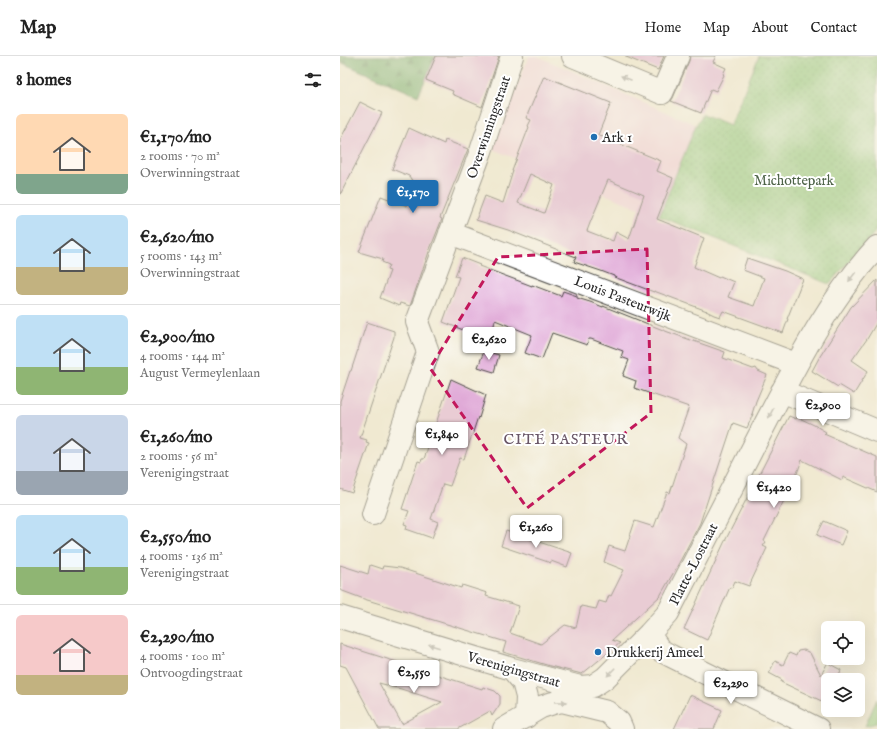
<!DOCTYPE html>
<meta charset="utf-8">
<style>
:root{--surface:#fff;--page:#f6f6f6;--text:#222;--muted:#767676;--line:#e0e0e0;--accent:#1f6fb2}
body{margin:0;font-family:"IM FELL English",serif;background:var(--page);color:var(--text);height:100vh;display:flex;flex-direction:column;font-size:15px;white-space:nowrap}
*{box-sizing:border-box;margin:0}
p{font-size:13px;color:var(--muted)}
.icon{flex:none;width:22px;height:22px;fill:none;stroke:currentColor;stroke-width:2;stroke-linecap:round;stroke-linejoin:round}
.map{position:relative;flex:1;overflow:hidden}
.sheet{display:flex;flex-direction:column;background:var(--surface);width:340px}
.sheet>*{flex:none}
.controls{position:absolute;left:481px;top:565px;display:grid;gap:8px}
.controls a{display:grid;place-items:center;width:44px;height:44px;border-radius:6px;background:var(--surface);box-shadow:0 4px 16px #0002;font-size:20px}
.price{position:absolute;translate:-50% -34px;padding:0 9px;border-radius:4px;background:#fff;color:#222;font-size:13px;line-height:26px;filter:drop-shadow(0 1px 2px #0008)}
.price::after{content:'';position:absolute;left:50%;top:24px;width:12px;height:9px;margin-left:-6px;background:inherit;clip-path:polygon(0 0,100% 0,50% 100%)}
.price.selected{background:var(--accent);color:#fff}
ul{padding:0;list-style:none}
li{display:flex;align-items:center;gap:12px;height:100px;padding:0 16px}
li+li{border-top:1px solid var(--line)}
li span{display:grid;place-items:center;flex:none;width:112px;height:80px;border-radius:6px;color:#555}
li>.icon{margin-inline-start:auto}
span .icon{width:48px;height:48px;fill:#fffc;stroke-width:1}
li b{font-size:17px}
h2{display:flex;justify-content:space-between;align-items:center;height:48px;padding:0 16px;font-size:17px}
header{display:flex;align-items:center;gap:24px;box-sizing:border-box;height:56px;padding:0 20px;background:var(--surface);border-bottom:1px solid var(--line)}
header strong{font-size:19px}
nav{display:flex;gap:22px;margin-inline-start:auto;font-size:14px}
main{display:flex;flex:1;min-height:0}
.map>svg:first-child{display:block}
</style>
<header>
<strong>Map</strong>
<nav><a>Home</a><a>Map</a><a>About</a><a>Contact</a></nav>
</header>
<main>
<section class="sheet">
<h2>8 homes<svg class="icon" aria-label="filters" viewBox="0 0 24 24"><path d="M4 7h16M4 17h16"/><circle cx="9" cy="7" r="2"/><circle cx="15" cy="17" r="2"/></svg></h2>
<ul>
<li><span style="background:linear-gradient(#ffd9b3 75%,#7fa58c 0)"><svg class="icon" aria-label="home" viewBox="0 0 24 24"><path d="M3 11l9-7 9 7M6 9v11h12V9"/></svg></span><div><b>€1,170/mo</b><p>2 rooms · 70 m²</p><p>Overwinningstraat</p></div></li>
<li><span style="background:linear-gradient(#bfe0f5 65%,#c2b280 0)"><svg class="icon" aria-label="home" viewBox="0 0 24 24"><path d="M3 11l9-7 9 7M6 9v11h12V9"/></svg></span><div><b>€2,620/mo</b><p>5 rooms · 143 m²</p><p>Overwinningstraat</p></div></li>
<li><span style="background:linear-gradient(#bfe0f5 65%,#8fb573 0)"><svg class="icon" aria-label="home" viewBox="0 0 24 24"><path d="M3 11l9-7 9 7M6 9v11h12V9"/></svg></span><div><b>€2,900/mo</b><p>4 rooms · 144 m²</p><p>August Vermeylenlaan</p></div></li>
<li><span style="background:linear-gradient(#c9d6e8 70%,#9aa5b1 0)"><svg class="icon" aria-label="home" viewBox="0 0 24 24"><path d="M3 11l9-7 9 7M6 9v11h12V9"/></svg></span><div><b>€1,260/mo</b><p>2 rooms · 56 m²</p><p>Verenigingstraat</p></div></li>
<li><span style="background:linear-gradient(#bfe0f5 65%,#8fb573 0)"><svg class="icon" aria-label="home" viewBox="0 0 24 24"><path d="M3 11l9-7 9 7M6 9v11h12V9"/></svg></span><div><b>€2,550/mo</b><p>4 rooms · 136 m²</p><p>Verenigingstraat</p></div></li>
<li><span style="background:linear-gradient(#f6c9c9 75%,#c2b280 0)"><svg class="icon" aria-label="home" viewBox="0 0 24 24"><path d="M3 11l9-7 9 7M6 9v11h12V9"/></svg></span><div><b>€2,290/mo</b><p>4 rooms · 100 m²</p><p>Ontvoogdingstraat</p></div></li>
</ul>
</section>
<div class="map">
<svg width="537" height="673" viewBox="0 0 537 673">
<defs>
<pattern id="forest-firs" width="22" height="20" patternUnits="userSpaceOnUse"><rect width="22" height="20" fill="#72ac6c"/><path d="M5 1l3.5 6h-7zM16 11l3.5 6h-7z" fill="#5e8c59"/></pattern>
<pattern id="park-dots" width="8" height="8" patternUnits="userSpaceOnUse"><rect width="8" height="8" fill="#8dc87c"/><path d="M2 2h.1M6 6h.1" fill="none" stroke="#73a366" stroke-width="1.8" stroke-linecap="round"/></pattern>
</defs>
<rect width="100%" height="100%" fill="#fff"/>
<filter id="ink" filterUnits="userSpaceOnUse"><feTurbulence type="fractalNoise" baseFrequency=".025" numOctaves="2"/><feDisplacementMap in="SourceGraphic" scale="8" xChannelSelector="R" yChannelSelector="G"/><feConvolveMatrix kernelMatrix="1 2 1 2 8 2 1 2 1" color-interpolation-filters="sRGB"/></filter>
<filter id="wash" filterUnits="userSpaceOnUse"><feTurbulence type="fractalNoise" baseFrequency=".012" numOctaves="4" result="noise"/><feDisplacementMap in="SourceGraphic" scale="16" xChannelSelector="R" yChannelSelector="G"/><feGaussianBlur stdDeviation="0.9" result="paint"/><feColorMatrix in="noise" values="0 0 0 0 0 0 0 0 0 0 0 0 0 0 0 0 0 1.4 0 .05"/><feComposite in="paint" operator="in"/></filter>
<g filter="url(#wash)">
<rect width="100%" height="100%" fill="#f0e9d1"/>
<path fill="#f3cfde" d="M189,0H197L356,69L319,160L152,93Z"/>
<path fill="#8dc87c" stroke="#5c7a54" d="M537,643V667L525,670Z"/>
<path fill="url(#forest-firs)" stroke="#4e6c4c" d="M0,0H96L78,40L0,6Z"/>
<path fill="url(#park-dots)" stroke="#5c7a54" d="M419,0H537V174L489,228L319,160L356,69L363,58L390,69Z"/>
<g id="blocks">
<path fill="#e0a9d7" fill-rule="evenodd" d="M96,0H159L142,51L112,38L113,35L86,24Z
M286,0H324L318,14L286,1Z
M350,0H376L373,6L386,12L383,18L384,19L376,35L371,33L361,57L331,45L333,42L349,5Z
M204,20L271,47L258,79L321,105L317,115L333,122L317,163L364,182L354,211L379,222L380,220L394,226L388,241L414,250L424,222L403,214L407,202L445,215L463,223L447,263H448L443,277L383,255L380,261L374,259L366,255H367L314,235V236L274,221V220L261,215L234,206L236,201L168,174L136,164L145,140L163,147L173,115H172L189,71L188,70L191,64L186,62ZM190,118L214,129L204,157L178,147ZM268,124L304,139L289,183L276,176L273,185L247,175L250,167Z
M20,46L42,57L0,139V84Z
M69,72L104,88L105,84L128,93L100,162L102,163L90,193L70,250L60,247L59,250L40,242L50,215L47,214L49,209L42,206L43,203L19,196L41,140L67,150L75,129L69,120L52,113Z
M122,202L140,209L139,210L192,230V229L221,240L223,235L237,240V242L250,246L263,251V250L328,276L385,296L383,302L413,313L416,312L418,315L427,319L416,345L412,358H413L407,372L393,367L360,467L339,507L320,540L272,584L280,587L242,618L210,610L163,596L166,586L24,543L0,534V509L28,518L30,509L42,513L43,510L60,512L121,532L122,529L147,537L146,540L179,550L170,577L201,588L225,569L236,572L241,550L256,553L259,545L266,547L269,539L271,540L284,514L264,506L269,490L285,495L295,465L314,471L327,436L330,437L346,388L338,382L349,351L294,332L296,325L283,320L289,304L281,301L283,295L251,283H249L247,289L212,277L202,303L185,297L192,279L155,264L151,285L103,266L119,221L115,220Z
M537,224V266L527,283L512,304L528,315L514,338L499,329L498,331L472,315L479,302L511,251Z
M27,266L54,275V281L20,382L27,384L26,386L29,387L12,437L0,433V345L10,315H11Z
M144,295L159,299L154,316L138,311Z
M111,323L146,339L139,362L138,361L124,403L120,402L110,430L103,428L91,463L98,466L92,482L66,473L67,469L64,468L69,455L62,453L78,405L81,406L82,403H84Z
M449,360L456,363L457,361L474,369L486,376L484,378L537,401V436L503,421L502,424L462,404L456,420L424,485L426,486L423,490L427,492L409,530L395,525L392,532L390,531L367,584L344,573L384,487Z
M484,465L507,475L501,489L477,479Z
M166,475L232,497L227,511L211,505V507L161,490Z
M0,588L142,633L143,631L155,635L160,640V648L152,660L150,655L118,673H39L6,611L0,609ZM39,627L61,633L102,646L62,668Z
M464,594L470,597L481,619L488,606V607L501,614L497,624H488V648L441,626L442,624L429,617L435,605L443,609L449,597L456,600L458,595Z
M350,639L382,654L374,673H334Z"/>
</g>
</g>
<g filter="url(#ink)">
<use href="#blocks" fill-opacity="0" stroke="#494844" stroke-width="1"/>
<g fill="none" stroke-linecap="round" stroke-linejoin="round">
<defs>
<path id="minor" d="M233,0L322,37L338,0
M110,177L456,308
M442,335L537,375
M33,458L88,296L77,266L141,95L172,0
M0,561L172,613L240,631L253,630L265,622L309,578L328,557C359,496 390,436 421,376C455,311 487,245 537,191
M309,578L320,594L331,600L478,673
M172,613L183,626L187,641L186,661
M164,673L201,651L213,647L222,645L267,656L279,666L282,673"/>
</defs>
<use href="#minor" stroke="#494844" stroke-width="24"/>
<use href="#minor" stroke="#fff" stroke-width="22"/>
</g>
<defs><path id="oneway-solid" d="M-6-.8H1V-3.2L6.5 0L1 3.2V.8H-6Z"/></defs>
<g fill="#a0a0a0">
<use href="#oneway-solid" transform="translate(286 22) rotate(-158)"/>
<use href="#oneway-solid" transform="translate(512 221) rotate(127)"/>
<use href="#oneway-solid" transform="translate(431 357) rotate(117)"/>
<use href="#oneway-solid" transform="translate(94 590) rotate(-163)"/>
<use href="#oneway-solid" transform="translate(271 616) rotate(134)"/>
<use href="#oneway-solid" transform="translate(221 646) rotate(1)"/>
</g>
</g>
<path d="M0 0H537V673H0ZM307,193L311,357L187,452L90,312L158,201Z" fill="#f0e9d1" fill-opacity=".55" fill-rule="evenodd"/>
<path fill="none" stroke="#c2185b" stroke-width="3" stroke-dasharray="8 5" stroke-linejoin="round" d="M307,193L311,357L187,452L90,312L158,201Z"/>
<g fill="#1f6fb2" stroke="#fff" stroke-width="1.5">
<circle cx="254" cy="81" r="4"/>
<circle cx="258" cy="596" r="4"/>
</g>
<g text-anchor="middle" stroke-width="4" stroke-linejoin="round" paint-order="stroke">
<g font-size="14" fill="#2b2b2b" stroke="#fff">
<text transform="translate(148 71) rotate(-71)" y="5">Overwinningstraat</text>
<text transform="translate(283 242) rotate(21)" y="5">Louis Pasteurwijk</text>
<text transform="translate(353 508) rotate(-63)" y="5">Platte-Lostraat</text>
<text transform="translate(174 613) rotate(16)" y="5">Verenigingstraat</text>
</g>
<g font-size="14" fill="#2b2b2b" stroke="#fff" text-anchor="start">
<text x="262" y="86">Ark 1</text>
<text x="266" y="601">Drukkerij Ameel</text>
</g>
<g font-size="14" fill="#4d6247" stroke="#fff">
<text x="454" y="129">Michottepark</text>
</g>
<g font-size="15" letter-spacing="1" fill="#6a5767" stroke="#fff">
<text x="226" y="388">CITÉ PASTEUR</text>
</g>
</g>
</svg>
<div class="controls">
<a><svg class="icon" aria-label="locate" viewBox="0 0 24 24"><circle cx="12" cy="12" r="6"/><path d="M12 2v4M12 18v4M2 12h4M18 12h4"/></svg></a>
<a><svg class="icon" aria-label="layers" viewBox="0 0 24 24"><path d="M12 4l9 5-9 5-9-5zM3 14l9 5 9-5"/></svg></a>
</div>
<b class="price selected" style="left:73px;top:158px">€1,170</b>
<b class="price" style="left:149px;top:305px">€2,620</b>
<b class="price" style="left:483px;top:371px">€2,900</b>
<b class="price" style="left:102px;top:400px">€1,840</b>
<b class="price" style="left:434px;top:453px">€1,420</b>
<b class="price" style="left:196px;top:493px">€1,260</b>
<b class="price" style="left:74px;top:638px">€2,550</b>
<b class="price" style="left:391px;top:649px">€2,290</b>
</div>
</main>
